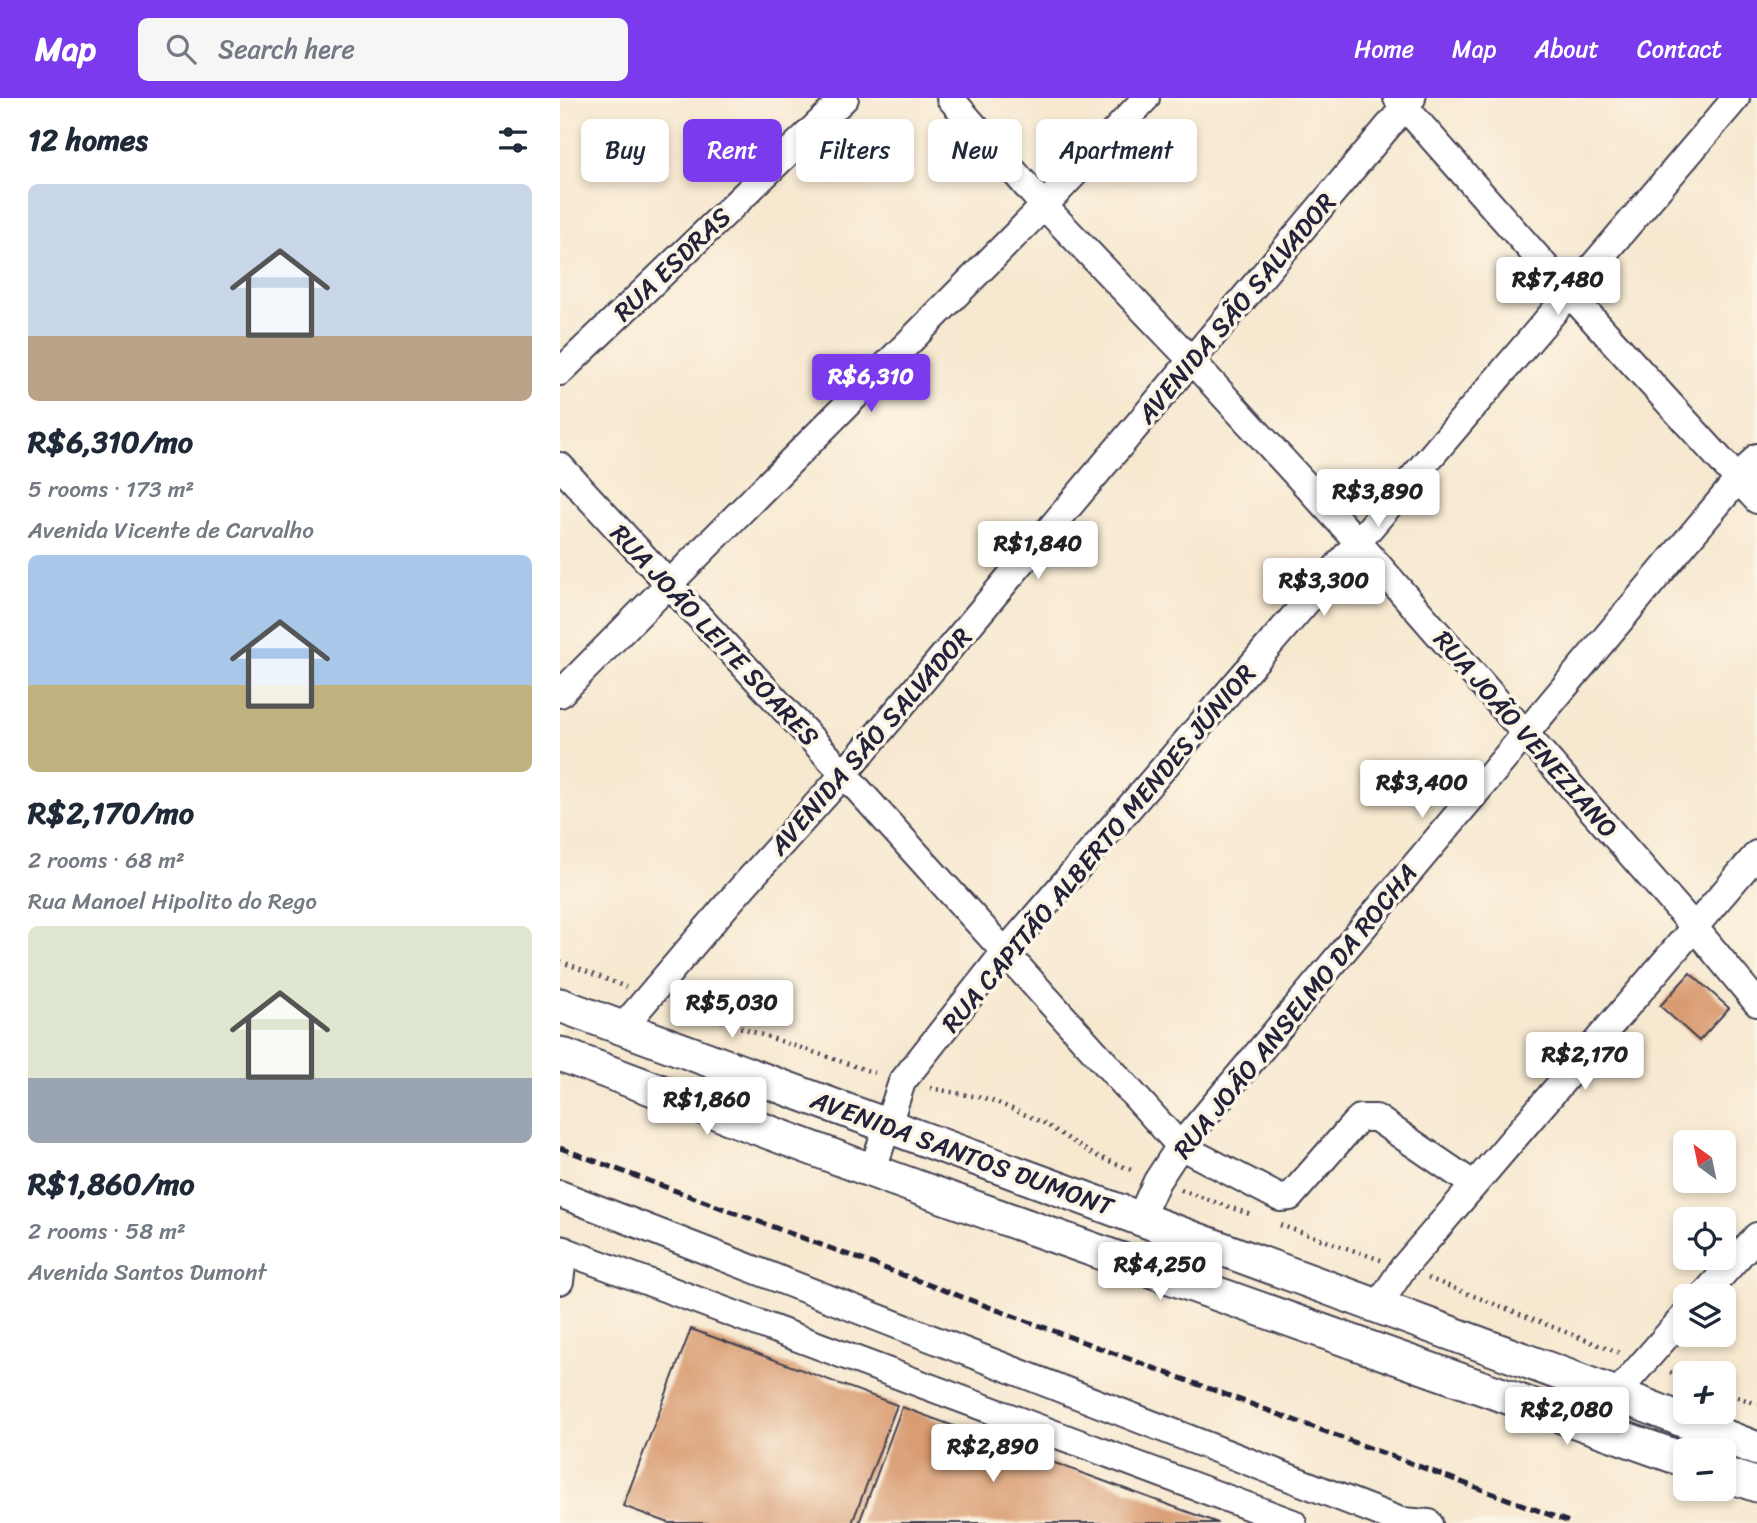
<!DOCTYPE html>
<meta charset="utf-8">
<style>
:root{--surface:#fff;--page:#f6f6f7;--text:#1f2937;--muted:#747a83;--accent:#7c3aed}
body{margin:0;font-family:Sriracha,sans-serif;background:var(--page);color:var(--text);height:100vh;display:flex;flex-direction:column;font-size:26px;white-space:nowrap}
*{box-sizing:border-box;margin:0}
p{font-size:23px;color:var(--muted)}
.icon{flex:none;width:38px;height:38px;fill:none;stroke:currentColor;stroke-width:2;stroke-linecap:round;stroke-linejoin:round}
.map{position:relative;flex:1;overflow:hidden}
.details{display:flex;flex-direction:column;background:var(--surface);width:560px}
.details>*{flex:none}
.top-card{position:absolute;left:21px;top:21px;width:665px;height:63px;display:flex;gap:14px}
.needle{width:46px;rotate:327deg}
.fabs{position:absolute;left:1113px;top:1032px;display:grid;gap:14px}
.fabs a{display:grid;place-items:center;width:63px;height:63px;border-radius:10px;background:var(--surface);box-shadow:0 4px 10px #0003;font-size:35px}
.price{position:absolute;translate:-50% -60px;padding:0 16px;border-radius:7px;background:#fff;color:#222;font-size:23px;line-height:46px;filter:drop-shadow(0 2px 4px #0008)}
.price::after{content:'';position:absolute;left:50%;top:42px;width:21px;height:16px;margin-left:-10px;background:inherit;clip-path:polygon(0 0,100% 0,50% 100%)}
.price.selected{background:var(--accent);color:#fff}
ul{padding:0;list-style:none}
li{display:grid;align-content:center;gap:14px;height:371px;padding:0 28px}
li span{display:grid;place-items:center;height:217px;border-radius:10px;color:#555}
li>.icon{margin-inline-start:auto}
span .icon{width:126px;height:126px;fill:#fffc;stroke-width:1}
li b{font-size:30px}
h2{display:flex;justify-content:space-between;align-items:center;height:84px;padding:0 28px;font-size:30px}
.tag{padding:0 24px;border-radius:10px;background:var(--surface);box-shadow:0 4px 10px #0003;font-size:24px;line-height:63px}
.tag.selected{background:var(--accent);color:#fff}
header{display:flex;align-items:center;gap:42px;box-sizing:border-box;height:98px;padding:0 35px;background:var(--accent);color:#fff}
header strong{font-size:33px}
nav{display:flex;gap:38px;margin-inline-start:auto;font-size:24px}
.search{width:490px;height:63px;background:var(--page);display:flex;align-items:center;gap:18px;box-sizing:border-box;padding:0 24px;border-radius:10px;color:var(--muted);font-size:26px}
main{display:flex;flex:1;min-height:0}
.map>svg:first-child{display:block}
</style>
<header>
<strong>Map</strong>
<div class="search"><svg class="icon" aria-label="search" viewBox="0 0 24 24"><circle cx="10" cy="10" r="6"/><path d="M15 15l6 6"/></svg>Search here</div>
<nav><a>Home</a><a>Map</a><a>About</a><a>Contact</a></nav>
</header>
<main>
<section class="details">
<h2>12 homes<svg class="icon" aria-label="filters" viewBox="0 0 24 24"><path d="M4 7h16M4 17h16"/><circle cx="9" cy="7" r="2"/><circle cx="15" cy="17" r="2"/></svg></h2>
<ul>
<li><span style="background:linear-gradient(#c9d6e8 70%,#b9a48a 0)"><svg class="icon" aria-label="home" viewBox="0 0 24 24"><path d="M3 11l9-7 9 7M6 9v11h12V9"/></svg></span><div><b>R$6,310/mo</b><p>5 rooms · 173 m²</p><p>Avenida Vicente de Carvalho</p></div></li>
<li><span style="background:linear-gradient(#a9c7e8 60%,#c2b280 0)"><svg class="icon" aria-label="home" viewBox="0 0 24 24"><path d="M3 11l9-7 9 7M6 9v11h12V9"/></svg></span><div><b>R$2,170/mo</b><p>2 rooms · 68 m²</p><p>Rua Manoel Hipolito do Rego</p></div></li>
<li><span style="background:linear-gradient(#dfe7d0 70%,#9aa5b1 0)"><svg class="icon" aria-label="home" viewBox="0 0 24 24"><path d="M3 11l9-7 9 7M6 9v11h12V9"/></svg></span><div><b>R$1,860/mo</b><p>2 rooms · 58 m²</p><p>Avenida Santos Dumont</p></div></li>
</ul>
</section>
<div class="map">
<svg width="1197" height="1425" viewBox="0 0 1197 1425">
<rect width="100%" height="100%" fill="#fcf5e5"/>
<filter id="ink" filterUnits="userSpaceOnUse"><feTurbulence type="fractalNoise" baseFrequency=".0143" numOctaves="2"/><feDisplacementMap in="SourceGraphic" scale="14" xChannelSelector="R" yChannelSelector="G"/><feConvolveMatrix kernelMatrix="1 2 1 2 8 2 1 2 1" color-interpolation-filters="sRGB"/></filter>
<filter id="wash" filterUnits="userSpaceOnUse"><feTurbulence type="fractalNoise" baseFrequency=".00686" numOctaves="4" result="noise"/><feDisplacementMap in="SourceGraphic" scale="28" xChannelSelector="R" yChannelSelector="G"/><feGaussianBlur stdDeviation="1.57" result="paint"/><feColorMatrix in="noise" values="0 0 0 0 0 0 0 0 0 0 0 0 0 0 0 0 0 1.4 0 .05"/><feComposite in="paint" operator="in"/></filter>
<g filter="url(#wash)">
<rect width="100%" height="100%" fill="#f7e8d0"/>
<g id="blocks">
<path fill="#d99c72" d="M1130,875L1169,910L1139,943L1100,908Z
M131,1231L337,1307L292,1425H109L63,1408Z
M342,1309L658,1425H299Z"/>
</g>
</g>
<g filter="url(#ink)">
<use href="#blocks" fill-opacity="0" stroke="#424051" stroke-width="2"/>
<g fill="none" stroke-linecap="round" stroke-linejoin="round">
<defs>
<path id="minor" d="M390,0L484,108L632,263L798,444L1135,830L1197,905
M837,0L1009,195L1197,402
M0,274L285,0
M0,368L284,676L620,1048L720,1100L730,1099L793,1027L800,1020H816L914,1087
M0,596L484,108L586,0
M62,930L171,802L284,676L852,0
M313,1071L342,984L444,855L798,444L1176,0
M0,1096L841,1423
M580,1120L597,1083L620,1048L1197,359
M0,1151L733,1425
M0,1183L4,1152
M1142,1199L1197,1138
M818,1208L843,1170L1197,756
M1056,1296L1125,1217
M834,1425L841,1423L869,1425"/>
<path id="major" d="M0,907L1056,1296L1197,1351
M0,956L334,1081L1125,1362
M1164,1376L1197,1387"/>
</defs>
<use href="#minor" stroke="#424051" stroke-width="30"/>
<use href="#major" stroke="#424051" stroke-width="37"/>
<path stroke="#424051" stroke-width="4.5" stroke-dasharray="2 5" stroke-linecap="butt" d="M0,863L66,889
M114,907L318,976
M370,990L429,1001L482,1024L534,1057L574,1073
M621,1092L692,1117
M720,1127L821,1162
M868,1180L1059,1255
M1110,1274L1125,1280
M1164,1294L1197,1306"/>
<use href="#minor" stroke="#fff" stroke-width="26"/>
<use href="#major" stroke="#fff" stroke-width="33"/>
<path stroke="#22223b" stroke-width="5" stroke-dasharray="10 5" stroke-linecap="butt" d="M0,1050L1012,1425"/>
</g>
</g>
<g text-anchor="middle" stroke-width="7" stroke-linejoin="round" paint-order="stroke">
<g font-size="26" fill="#22223b" stroke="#fcf5e5">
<text transform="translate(112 166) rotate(-44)" y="9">RUA ESDRAS</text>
<text transform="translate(676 210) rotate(-50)" y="9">AVENIDA SÃO SALVADOR</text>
<text transform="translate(155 537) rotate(47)" y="9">RUA JOÃO LEITE SOARES</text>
<text transform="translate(966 636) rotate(49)" y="9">RUA JOÃO VENEZIANO</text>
<text transform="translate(310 643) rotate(-49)" y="9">AVENIDA SÃO SALVADOR</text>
<text transform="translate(538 750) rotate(-50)" y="9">RUA CAPITÃO ALBERTO MENDES JÚNIOR</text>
<text transform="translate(735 913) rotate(-51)" y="9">RUA JOÃO ANSELMO DA ROCHA</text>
<text transform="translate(402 1055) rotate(20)" y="9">AVENIDA SANTOS DUMONT</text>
</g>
</g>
</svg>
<div class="fabs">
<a><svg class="needle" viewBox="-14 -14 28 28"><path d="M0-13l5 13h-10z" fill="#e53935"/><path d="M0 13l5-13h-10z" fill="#747a83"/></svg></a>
<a><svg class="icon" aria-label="locate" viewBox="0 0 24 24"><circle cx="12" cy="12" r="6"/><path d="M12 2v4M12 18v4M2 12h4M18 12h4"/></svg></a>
<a><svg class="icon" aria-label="layers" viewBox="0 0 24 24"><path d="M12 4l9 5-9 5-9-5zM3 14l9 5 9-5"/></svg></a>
<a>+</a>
<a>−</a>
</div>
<b class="price" style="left:998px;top:219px">R$7,480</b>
<b class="price selected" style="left:311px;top:316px">R$6,310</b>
<b class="price" style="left:818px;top:431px">R$3,890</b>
<b class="price" style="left:478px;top:483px">R$1,840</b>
<b class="price" style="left:764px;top:520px">R$3,300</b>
<b class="price" style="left:862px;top:722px">R$3,400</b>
<b class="price" style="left:172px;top:942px">R$5,030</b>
<b class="price" style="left:1025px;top:994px">R$2,170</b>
<b class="price" style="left:147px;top:1039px">R$1,860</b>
<b class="price" style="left:600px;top:1204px">R$4,250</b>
<b class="price" style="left:1007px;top:1349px">R$2,080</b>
<b class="price" style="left:433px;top:1386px">R$2,890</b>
<div class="top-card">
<a class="tag">Buy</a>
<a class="tag selected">Rent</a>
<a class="tag">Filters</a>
<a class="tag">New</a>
<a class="tag">Apartment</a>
</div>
</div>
</main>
